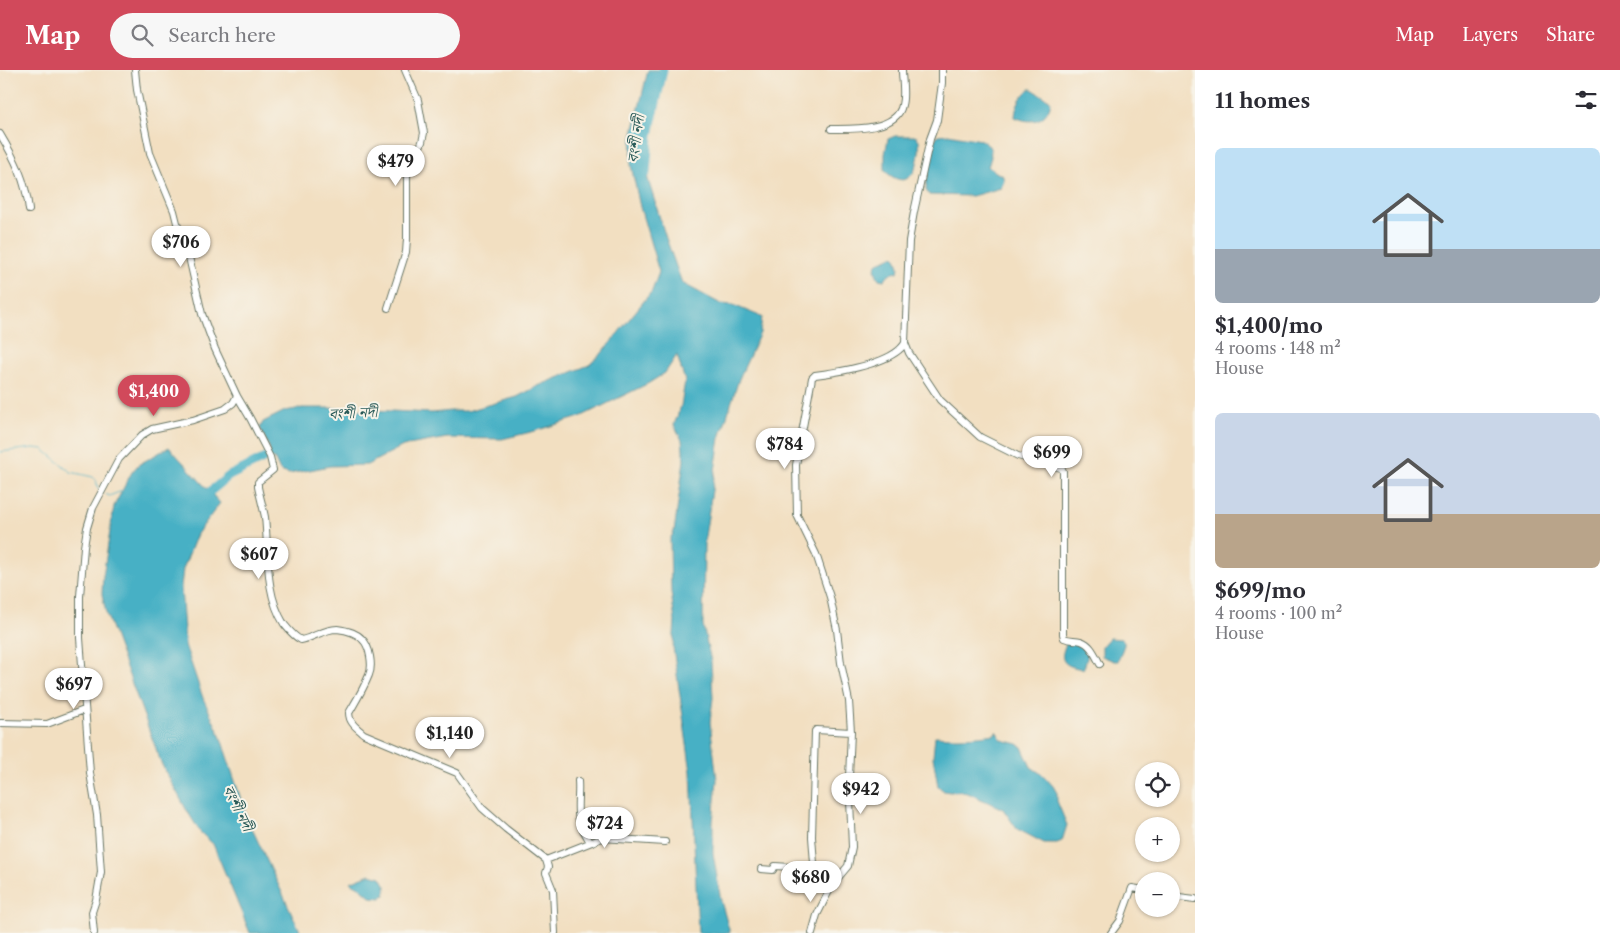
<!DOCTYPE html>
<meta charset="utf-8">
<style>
:root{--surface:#fff;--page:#f7f7f7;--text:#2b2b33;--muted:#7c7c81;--accent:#d1495b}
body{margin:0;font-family:"Libre Caslon Text","Noto Serif Bengali",serif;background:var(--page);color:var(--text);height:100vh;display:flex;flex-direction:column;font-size:19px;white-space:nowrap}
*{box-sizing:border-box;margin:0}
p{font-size:16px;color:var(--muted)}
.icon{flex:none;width:28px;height:28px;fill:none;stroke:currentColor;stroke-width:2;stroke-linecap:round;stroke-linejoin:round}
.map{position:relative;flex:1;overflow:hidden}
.drawer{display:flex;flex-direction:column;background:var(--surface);width:425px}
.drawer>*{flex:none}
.controls{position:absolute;left:1135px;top:692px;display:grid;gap:10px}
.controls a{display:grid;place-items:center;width:45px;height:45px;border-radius:50%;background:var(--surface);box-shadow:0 1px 4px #0004;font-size:25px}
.price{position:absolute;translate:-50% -42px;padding:0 11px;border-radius:18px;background:#fff;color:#222;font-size:16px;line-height:32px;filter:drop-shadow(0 1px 2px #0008)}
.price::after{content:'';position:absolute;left:50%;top:30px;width:15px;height:11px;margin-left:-8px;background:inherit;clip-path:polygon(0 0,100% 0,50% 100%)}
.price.current{background:var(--accent);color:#fff}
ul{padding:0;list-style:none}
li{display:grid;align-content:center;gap:10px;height:265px;padding:0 20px}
li span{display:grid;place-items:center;height:155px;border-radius:8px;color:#555}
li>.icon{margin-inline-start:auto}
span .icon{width:90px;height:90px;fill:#fffc;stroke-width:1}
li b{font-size:21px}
h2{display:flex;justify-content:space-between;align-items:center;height:60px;padding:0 20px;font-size:21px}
header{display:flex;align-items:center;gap:30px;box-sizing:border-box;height:70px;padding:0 25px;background:var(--accent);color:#fff}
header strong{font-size:24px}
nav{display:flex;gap:28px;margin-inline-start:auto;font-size:18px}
.search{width:350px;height:45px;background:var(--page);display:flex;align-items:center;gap:12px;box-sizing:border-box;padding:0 18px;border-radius:28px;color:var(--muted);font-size:19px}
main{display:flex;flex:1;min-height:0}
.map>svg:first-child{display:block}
</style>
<header>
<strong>Map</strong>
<div class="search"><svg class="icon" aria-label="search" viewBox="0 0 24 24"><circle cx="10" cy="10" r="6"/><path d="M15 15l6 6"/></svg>Search here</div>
<nav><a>Map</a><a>Layers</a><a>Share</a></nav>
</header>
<main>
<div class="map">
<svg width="1195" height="863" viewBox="0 0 1195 863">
<rect width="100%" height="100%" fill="#f7f3e8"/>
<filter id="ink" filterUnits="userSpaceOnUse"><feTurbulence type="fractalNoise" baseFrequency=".02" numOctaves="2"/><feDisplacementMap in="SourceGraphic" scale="10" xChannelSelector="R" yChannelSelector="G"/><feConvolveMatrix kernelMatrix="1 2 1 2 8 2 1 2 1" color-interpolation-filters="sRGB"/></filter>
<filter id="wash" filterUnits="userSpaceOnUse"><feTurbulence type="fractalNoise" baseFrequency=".0096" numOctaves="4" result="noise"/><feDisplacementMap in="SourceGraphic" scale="20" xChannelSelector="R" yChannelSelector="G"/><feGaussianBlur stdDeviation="1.12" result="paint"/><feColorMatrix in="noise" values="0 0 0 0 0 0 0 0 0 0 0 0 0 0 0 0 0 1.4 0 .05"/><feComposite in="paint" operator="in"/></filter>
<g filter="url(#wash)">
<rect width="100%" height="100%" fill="#f2dfc1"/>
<path fill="#46b0c5" stroke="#32767c" d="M648,0H661L646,75L647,106L666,168L682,213L721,234L733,235L762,247L760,263L739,309L720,368L704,473L703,556L711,591L713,628L710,652L717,710L713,752V783L721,831L730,863H698L691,702L673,577L675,551L671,522L670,469L674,462L684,390L682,370L674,355L681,336L685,311L677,285L665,303L649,313L580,347L535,361L502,369L447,368L403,376L367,395L330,396L289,404L280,401L260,358L263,352L285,341L302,338H329L432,343L451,341H467L517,327L538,316L589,295L602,283L652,221L659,202L640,137L631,95L632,67Z
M1029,19H1032L1051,31C1048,51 1032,55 1015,47C1016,35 1020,27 1029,19Z
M948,64L981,70L990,77L991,87L988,97L999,104H1002L1004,110L1001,118L972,126L929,125L926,120L927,109L935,69L938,65Z
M895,66H916L919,70C921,92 912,126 885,101V84L888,69Z
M892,186L896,187L899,197L898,202L889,204L884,210L879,209C870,193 878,193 892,186Z
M169,377L220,433L197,464L183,499L181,517L185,575L203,628L220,665L247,748L301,863H250L213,774L200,762L186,739L162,695L106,543L102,524L103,506L114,436L132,402L138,395Z
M1109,568L1121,569L1124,572V575L1118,591H1114L1102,586V576Z
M1071,571C1075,572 1081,573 1084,574C1091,579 1086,594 1083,599C1065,596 1057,592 1067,572Z
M996,661L1002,670L1018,674L1022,677L1031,697L1043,705L1053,716L1057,723V731L1067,755L1062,771L1057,773H1044L1017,759L1003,739L970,724L960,721L950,722L944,721L938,716L933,687L935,666C957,668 973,667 995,664Z
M370,804L381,807L386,816L385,825L381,828L371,827L361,818L350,812Z"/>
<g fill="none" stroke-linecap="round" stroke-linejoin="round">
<path stroke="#46b0c5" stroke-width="1" d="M0,382L34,378L43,379L71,402L93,407L96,410L98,418L100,420
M103,422L109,426L122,421"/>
<path stroke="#46b0c5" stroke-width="9" d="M646,103L649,65L663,0
M201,429L229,406L277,382"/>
</g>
</g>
<g filter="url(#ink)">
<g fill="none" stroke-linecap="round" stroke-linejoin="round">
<defs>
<path id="street" d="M135,0L137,20L150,83L174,141L182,173L189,187L202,244L215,279L237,326L250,348L270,387L273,400L258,412V417C260,427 263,437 265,447C269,483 264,522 284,554C289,560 293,566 301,570C313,568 324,559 337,559C345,560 357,563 362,569C370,576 373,596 369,605C364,618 356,631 349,643C349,653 357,658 364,664L457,703L482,738L506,759L546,790L548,797L546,803L553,820L555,863
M831,59C851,59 897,61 902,35C905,24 902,11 902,0
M0,64C15,89 26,111 29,140
M388,238L406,182L407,169V105L422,72L424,63L418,30L405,0
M905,273L909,283L940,330L980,367L1018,386L1061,398L1063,401V564L1064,568C1070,571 1075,569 1081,571C1091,574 1095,585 1100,594
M0,653L47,654L84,640
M578,711C579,722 577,732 578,743C578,753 585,763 590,772
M546,790L602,768L665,772
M761,799L773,800L775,796L790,797L811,804L814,793L812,767L815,661L816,660L851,662L849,631L841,593L837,560L830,527L816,484L797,445L796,395L812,308L815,305C838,302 893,294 905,273L909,171L914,142L930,69L937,50L942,13V0
M811,804L832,815L817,845L812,863
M832,815L848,796L852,777L849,707L851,662
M1171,826L1195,829
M94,863L92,842L96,830L101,802L97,745L90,703L80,568V526L84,477L87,458L93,438L119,389L142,365L152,359L193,350L225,339L233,333L237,326
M1111,863L1120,851L1132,818L1144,820"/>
</defs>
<use href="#street" stroke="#697665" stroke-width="8"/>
<use href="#street" stroke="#fff" stroke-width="6"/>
</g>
</g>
<g text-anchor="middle" stroke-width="4" stroke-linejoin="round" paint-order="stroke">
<g font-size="15" font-style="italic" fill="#295a58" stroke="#f7f3e8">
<text transform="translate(636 69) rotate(-82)" y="5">বংশী নদী</text>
<text transform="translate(353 343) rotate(-3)" y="5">বংশী নদী</text>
<text transform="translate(238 738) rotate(64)" y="5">বংশী নদী</text>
</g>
</g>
</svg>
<div class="controls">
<a><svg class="icon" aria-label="locate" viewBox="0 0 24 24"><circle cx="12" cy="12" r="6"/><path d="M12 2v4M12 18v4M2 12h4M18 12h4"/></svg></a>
<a>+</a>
<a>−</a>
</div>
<b class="price" style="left:396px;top:117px">$479</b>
<b class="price" style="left:181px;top:198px">$706</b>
<b class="price current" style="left:154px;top:347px">$1,400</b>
<b class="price" style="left:785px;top:400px">$784</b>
<b class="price" style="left:1052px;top:408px">$699</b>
<b class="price" style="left:259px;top:510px">$607</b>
<b class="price" style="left:74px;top:640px">$697</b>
<b class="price" style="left:450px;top:689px">$1,140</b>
<b class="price" style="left:861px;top:745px">$942</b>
<b class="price" style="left:605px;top:779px">$724</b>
<b class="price" style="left:811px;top:833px">$680</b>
</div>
<section class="drawer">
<h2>11 homes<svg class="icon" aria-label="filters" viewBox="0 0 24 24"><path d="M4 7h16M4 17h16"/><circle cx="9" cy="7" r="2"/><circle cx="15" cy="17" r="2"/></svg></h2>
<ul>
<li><span style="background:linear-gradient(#bfe0f5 65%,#9aa5b1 0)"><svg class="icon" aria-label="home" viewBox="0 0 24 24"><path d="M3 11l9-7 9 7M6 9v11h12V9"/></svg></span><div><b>$1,400/mo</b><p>4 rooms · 148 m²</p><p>House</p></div></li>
<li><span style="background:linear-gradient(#c9d6e8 65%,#b9a48a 0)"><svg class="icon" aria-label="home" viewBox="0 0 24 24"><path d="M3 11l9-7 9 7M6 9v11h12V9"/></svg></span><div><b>$699/mo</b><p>4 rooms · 100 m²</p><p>House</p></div></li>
</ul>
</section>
</main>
